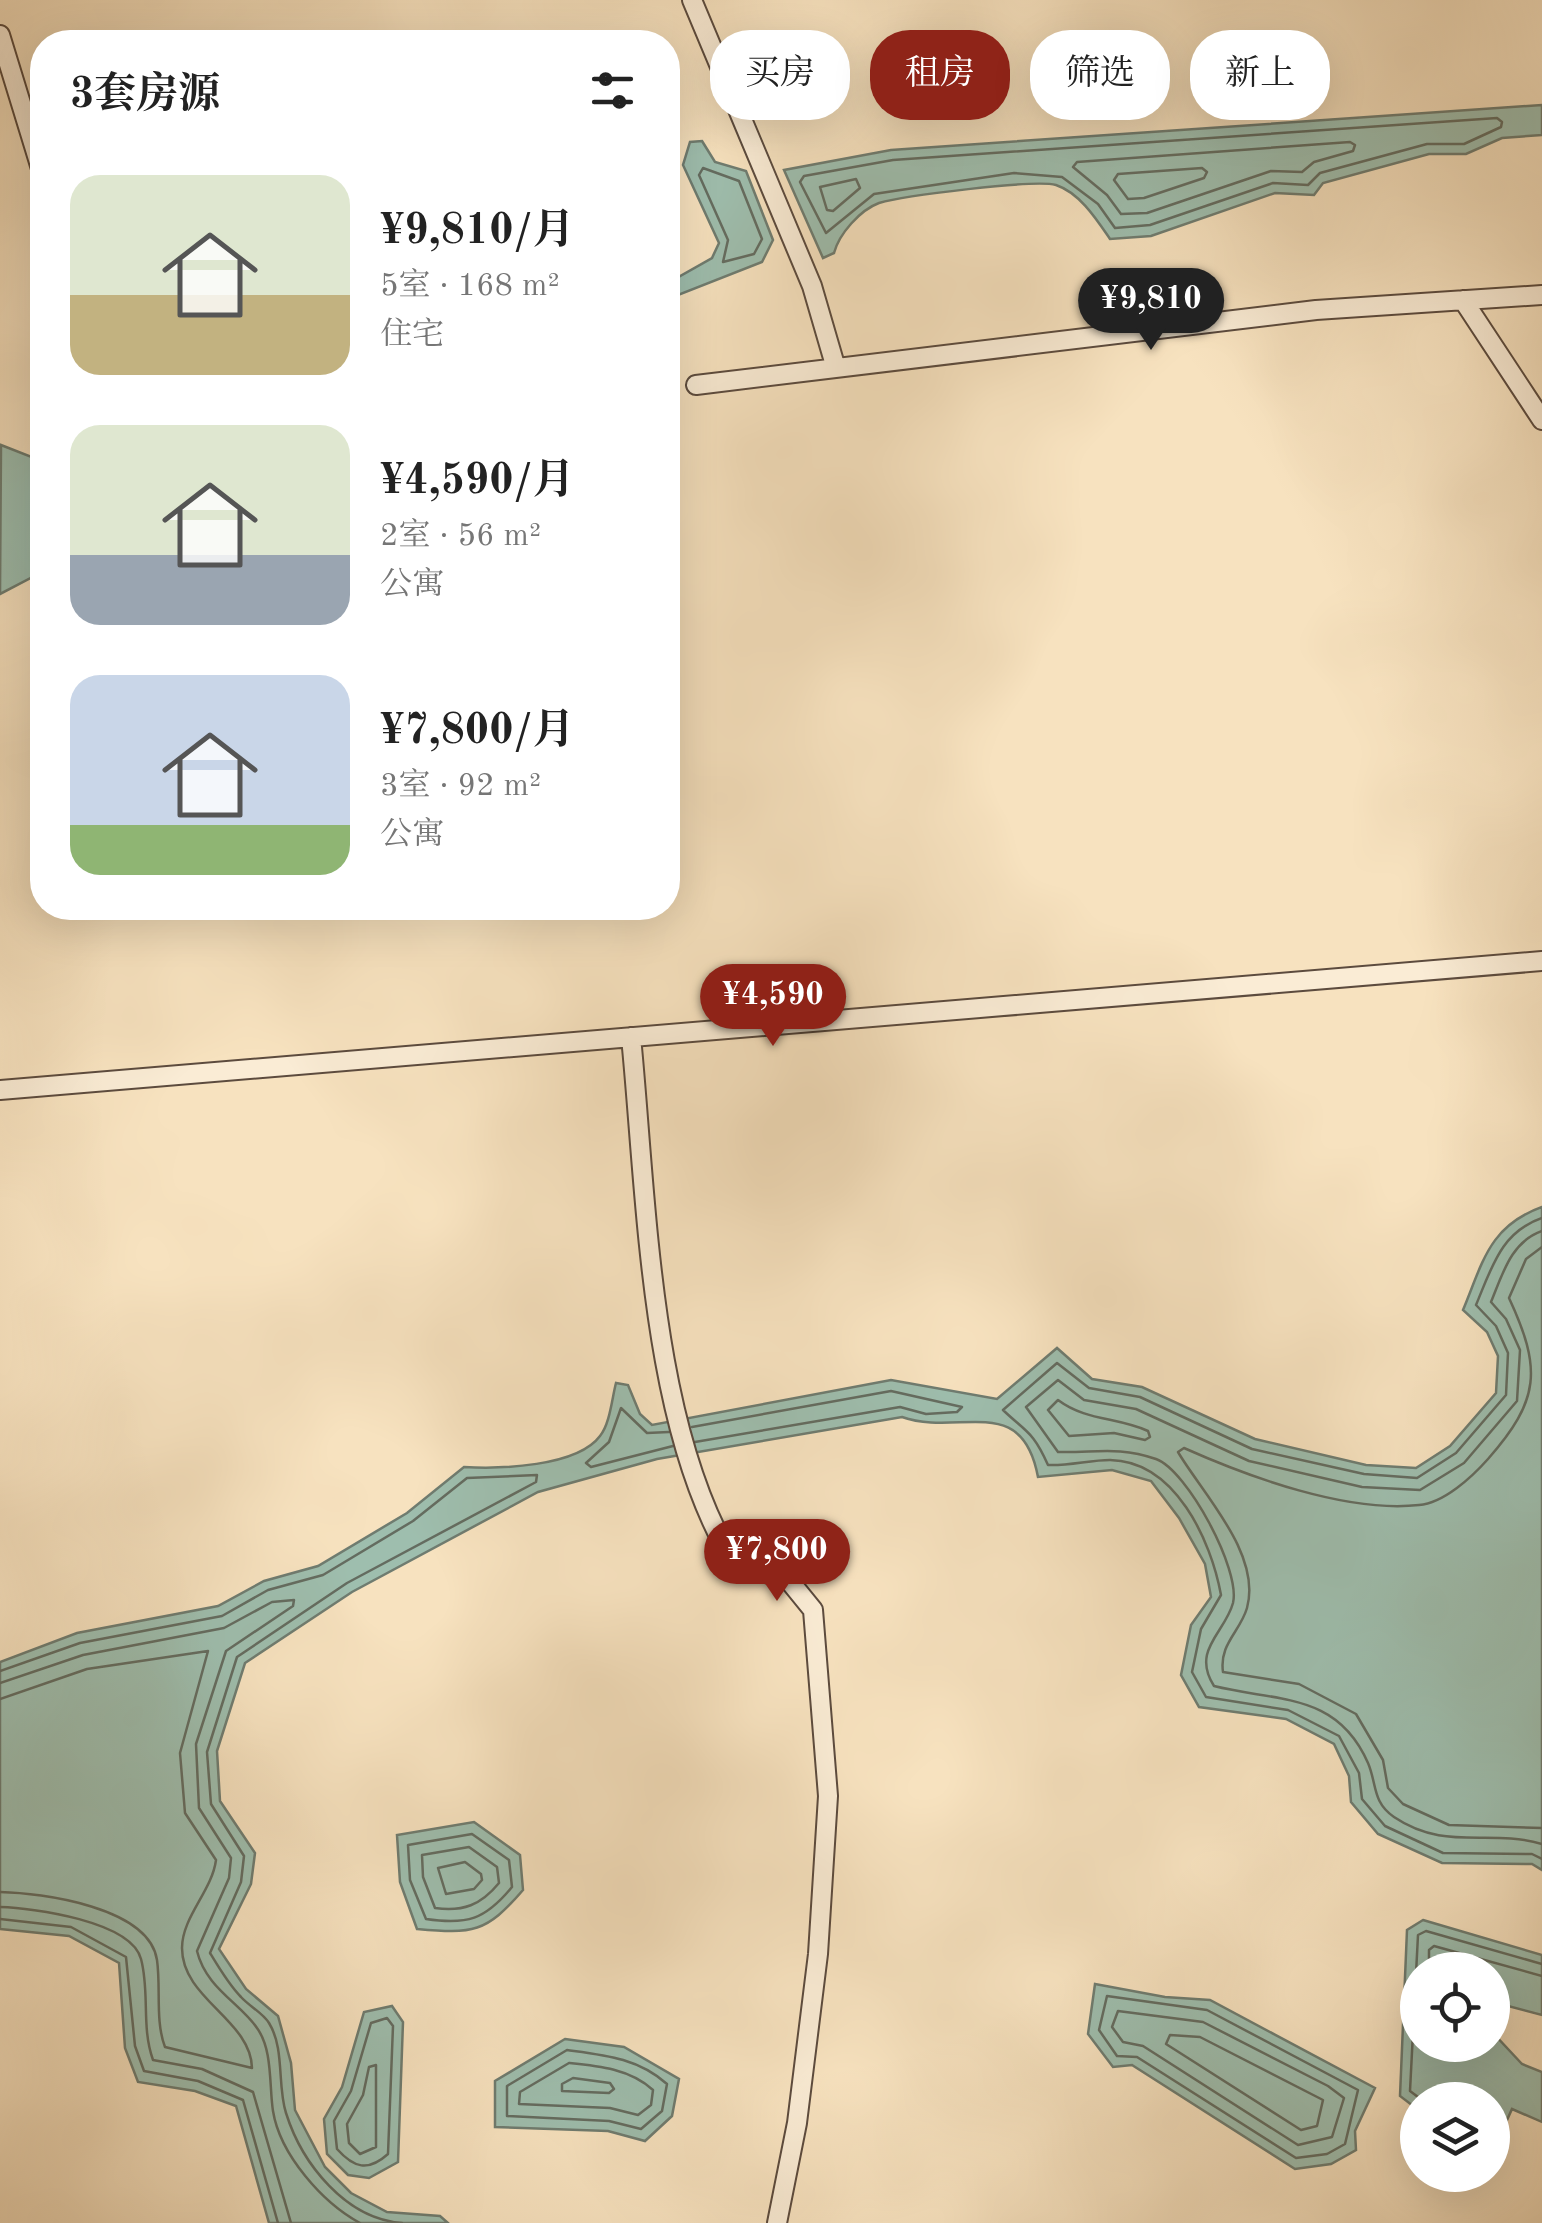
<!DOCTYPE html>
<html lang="zh">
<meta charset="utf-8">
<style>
:root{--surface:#fff;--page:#f6f6f6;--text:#222;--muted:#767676;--accent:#8f2418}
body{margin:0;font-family:"Old Standard TT","Noto Serif SC",serif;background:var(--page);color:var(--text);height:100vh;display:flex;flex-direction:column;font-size:38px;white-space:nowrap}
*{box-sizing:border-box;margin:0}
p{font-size:32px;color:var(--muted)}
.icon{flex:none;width:55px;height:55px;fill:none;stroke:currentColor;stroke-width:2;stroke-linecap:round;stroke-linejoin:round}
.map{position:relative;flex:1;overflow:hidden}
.side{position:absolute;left:30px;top:30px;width:650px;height:890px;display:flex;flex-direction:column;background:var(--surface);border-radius:40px;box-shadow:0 10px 40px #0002}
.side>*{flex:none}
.hud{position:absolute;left:710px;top:30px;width:680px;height:90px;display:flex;gap:20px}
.controls{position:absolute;left:1400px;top:1952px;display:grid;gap:20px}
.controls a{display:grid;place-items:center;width:110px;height:110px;border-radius:50%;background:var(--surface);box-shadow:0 10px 40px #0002;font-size:50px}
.price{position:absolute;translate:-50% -85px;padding:0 22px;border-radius:35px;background:var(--accent);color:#fff;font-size:32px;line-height:65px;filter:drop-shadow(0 2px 5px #0008)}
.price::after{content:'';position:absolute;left:50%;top:60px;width:30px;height:22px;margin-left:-15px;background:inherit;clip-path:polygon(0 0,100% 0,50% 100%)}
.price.current{background:#222;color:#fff}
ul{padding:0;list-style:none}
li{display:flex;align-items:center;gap:30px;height:250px;padding:0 40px}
li span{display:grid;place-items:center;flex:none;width:280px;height:200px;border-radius:30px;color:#555}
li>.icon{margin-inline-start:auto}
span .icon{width:120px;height:120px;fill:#fffc;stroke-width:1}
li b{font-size:42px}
h2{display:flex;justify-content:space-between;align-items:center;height:120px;padding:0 40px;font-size:42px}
.tag{padding:0 35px;border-radius:40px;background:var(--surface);box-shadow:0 10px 40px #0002;font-size:35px;line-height:90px}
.tag.current{background:var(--accent);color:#fff}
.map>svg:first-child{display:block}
</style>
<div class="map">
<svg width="1542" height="2223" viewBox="0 0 1542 2223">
<rect width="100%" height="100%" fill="#f7e2bf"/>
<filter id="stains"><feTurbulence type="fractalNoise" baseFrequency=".002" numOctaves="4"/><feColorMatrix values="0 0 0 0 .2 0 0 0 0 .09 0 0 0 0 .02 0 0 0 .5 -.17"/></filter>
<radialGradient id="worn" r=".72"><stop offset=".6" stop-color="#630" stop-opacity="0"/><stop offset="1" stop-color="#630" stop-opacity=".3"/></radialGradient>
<path fill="#9ebeae" stroke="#6f7c70" stroke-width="2.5" d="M1542,105V135L1502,138L1466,154H1429L1323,183L1314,195L1275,193L1151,236L1110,239C1097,220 1080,193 1056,185C1034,179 903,196 879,203C860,210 839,234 834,253L823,258L784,170L891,150Z
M702,141L715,162L746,171L773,240L762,262L668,299V283L712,258L719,243L683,165L690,142Z
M1,445L42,461V572L0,594Z
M1542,1207V1870L1532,1864L1442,1863L1378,1834L1351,1802L1349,1776L1334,1744L1286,1719L1199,1707L1181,1675L1191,1625L1211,1597L1205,1564L1179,1518L1151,1481L1112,1470L1038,1477C1022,1391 959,1437 902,1417L657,1459L538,1492L352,1592L245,1663L217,1751L220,1801L255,1853L251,1884L219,1949L246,1989L278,2016L291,2063L295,2110L325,2167L351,2193L387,2212L440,2216L448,2223H269L236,2106L195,2091L138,2082L125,2048L119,1963L69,1936L0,1929V1662L77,1633L218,1606L264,1581L318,1566L407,1513L464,1467C499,1469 577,1467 600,1436C610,1424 612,1398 616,1383L628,1385L640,1414L652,1425L891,1380L997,1399L1057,1348L1092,1379L1142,1387L1255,1439L1366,1465L1416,1468L1450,1446L1496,1393L1498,1356L1487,1332L1463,1310C1483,1262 1489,1226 1542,1207Z
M474,1822L520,1855L523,1890C486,1933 473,1934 417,1929L400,1882L397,1835Z
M1423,1920L1542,1955V2015L1493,2002L1492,1970H1418V2045H1492L1493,2033L1522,2064L1542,2072V2122L1512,2109L1493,2151L1492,2100H1418L1417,2109L1400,2096L1407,1930Z
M1095,1984L1165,1997L1210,2000L1375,2088L1355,2131L1356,2150L1331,2164L1295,2169L1132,2065L1113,2067L1088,2034Z
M392,2006L403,2022L398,2162L369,2178L348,2175L327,2154L324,2119L342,2087L364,2012Z
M565,2039L624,2047L679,2079L672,2116L645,2141L608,2131L495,2127V2081Z"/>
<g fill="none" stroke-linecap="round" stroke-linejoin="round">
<path stroke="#646c60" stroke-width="2.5" d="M1497,118L1502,122L1501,127L1464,144H1427L1320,173L1308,185L1273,183L1150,225L1115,228L1098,204L1062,177L1014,173L874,194L826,233L800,182L804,176L893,160Z
M1350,142L1355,145L1353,151L1314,162L1302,172L1271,171L1147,213L1121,214L1107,195L1073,167L1077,162Z
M703,168L739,181L762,239L754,254L723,262L728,240L699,175Z
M1202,168L1207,172L1204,178L1144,198L1128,199L1114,180L1118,174Z
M856,179L860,188L833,211L827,210L820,187Z
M1542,1218C1501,1232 1492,1267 1476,1305L1496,1326L1508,1353L1506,1395L1456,1453L1417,1478L1364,1474L1252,1449L1140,1397L1089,1388L1057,1363L1003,1410C1026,1432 1033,1431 1048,1465C1069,1466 1090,1460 1110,1460C1175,1461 1211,1540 1221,1595L1201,1629L1192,1672L1206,1697L1288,1710L1339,1736L1359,1773L1362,1799L1385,1826L1443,1853L1532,1854L1542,1859
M1542,1231C1511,1242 1503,1273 1491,1302L1506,1319L1520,1350L1517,1401L1464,1463L1420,1490L1362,1487L1249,1461L1136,1409L1084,1400L1058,1380L1026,1407L1058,1452C1096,1453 1118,1446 1156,1459C1187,1470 1241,1570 1233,1603C1225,1633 1191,1650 1214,1686C1278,1702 1337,1692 1368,1763C1377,1784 1372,1802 1394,1817C1446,1852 1489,1828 1542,1844
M1542,1247L1526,1259L1509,1298C1542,1369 1540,1400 1488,1459C1472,1477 1444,1503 1419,1505C1347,1513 1249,1477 1184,1448L1178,1452C1202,1493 1262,1554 1247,1608C1240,1632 1219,1644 1223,1672L1299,1684L1356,1714L1383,1760L1388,1788L1403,1804L1449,1825L1542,1828
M1058,1400C1086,1421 1117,1417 1148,1431L1150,1437L1145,1440L1114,1433L1069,1436L1048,1410Z
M692,1427L891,1391L962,1407L957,1412L926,1414L900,1407L695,1442
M669,1432L647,1433L621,1408L609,1442L586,1463L591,1467L673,1446
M0,1671L80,1643L222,1616L268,1590L323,1575L413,1521L467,1478L537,1475L536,1482L347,1583L237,1657L207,1752L211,1804L244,1856L241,1882L210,1953C219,1968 229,1985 241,1997C249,2006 263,2013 269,2023C285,2049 277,2085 286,2113C302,2164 346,2219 402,2223
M0,1683L83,1655L224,1628L272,1602L294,1600L293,1606L226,1651L196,1744L199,1808L231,1858L229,1878L197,1951C206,1988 240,2003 257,2028C273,2050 269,2086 273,2111C280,2155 323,2203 360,2223
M0,1699L87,1669L208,1651L180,1753L185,1813L216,1860C212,1891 182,1917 182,1948C182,1999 251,2020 252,2068L165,2047C155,2021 161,1988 157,1960C149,1907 42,1893 0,1892
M472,1834L509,1860L512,1887C485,1920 467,1925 426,1919L410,1880L408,1845Z
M469,1847L497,1867L499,1883C481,1905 463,1912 435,1908L423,1877L422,1855Z
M465,1862L481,1874L482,1880L474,1889L446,1894L438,1868Z
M0,1907C33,1908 131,1921 141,1959C150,1992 141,2027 153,2060L202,2069L253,2092L291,2223
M0,1919L71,1927L126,1957L135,2046L144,2071L198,2081L243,2100L278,2223
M1429,1970V1950L1434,1946L1542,1976
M1107,1996L1207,2010L1358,2090L1345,2144L1327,2154L1296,2158L1137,2057L1117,2056L1099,2030Z
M1118,2011L1203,2022L1328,2086L1344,2098L1332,2137L1298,2145L1143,2046L1123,2042L1112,2027Z
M387,2018L393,2026L388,2154C368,2172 354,2168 337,2149L334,2121L351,2091L371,2023Z
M1170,2035L1200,2037L1323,2100L1317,2126L1301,2130L1166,2044Z
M567,2050C604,2055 638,2058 667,2084L662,2111L641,2129L609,2121L507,2116V2086Z
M569,2063C599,2066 630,2069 653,2090L651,2105L638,2115L610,2108L519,2104L520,2092Z
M376,2065V2147L360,2154L349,2143L347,2124L363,2095L369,2067Z
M573,2078L610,2083L614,2089L609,2093L562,2091V2084Z
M1422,2100L1410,2091L1418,1935L1426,1931L1542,1964"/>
<defs>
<path id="minor" d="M692,0L812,286L835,365
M0,35L42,172
M1463,300L1542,420
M696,385L1316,310L1542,295
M631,1037C647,1197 649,1430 736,1566L787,1578L813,1610L828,1796L818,1954L797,2123L777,2223
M0,1090L1542,961"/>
</defs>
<use href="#minor" stroke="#5c4b3e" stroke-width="22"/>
<use href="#minor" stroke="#faecd5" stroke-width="18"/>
</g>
<rect width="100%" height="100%" filter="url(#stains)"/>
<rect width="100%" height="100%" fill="url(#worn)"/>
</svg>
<div class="controls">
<a><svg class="icon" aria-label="locate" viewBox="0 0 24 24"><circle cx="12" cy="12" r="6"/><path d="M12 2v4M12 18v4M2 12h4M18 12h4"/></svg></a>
<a><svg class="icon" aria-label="layers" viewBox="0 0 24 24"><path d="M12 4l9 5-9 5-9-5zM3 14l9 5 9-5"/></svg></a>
</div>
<b class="price current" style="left:1151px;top:353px">¥9,810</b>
<b class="price" style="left:773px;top:1049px">¥4,590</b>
<b class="price" style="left:777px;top:1604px">¥7,800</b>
<div class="hud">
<a class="tag">买房</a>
<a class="tag current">租房</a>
<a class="tag">筛选</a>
<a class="tag">新上</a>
</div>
<section class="side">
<h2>3套房源<svg class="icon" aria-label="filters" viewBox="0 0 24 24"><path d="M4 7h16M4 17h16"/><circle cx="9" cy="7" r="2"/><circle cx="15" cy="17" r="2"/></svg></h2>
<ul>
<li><span style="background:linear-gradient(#dfe7d0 60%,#c2b280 0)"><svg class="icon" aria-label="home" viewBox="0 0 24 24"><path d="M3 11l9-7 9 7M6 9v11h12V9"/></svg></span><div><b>¥9,810/月</b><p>5室 · 168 m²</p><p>住宅</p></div></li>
<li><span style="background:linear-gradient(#dfe7d0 65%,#9aa5b1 0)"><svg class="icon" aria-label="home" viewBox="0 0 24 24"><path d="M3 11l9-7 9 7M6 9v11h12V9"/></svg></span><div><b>¥4,590/月</b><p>2室 · 56 m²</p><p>公寓</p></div></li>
<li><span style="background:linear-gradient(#c9d6e8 75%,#8fb573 0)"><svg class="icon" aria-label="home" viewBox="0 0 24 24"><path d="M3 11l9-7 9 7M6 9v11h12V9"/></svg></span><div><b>¥7,800/月</b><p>3室 · 92 m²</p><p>公寓</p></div></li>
</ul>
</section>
</div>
